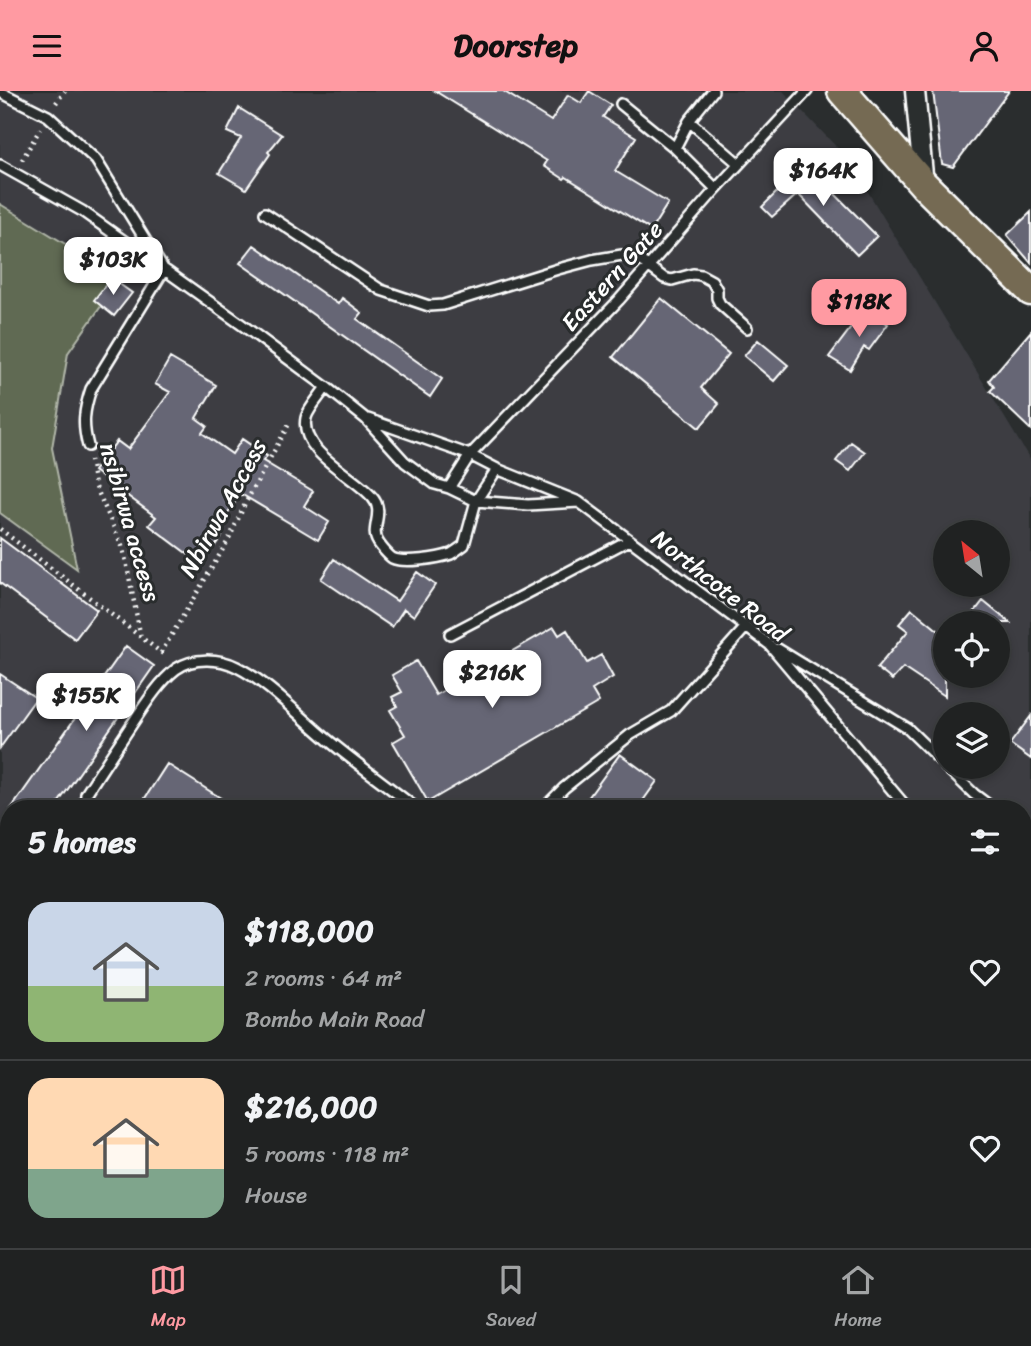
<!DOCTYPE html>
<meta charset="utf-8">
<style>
:root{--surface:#202222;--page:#2d2f2f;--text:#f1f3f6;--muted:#a2a4a5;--line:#3d3f40;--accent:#ff9aa2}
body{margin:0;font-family:Sriracha,sans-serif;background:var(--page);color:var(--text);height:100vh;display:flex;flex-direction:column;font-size:26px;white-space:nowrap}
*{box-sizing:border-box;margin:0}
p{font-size:23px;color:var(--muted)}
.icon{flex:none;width:38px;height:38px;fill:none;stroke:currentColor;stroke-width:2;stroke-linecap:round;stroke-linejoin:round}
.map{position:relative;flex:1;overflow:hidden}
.side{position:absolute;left:0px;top:709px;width:1032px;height:450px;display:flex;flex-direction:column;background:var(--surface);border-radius:28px 28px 0 0;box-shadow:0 4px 10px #0003,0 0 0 2px var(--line)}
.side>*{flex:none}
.needle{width:46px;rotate:330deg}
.controls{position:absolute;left:933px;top:429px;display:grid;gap:14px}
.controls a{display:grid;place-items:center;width:77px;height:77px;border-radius:50%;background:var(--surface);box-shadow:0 4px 10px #0003,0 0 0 2px var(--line);font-size:35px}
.price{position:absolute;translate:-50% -60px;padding:0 16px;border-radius:14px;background:#fff;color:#222;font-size:23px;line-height:46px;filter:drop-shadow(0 2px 4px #0008)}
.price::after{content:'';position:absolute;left:50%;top:42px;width:21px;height:16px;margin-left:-10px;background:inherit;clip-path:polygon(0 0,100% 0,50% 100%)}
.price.on{background:var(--accent);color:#111}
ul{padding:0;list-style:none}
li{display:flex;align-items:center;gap:21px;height:175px;padding:0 28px}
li+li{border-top:2px solid var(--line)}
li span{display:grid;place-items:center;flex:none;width:196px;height:140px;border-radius:21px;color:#555}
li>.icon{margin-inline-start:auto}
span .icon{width:84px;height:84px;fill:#fffc;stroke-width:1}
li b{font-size:30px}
h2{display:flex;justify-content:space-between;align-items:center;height:84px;padding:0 28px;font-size:30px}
header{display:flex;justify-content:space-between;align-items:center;height:91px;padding:0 28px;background:var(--accent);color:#111;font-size:32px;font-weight:700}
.tabs{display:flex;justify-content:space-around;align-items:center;height:98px;border-top:2px solid var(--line);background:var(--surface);font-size:19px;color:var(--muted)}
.tabs a{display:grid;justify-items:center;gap:4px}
.tabs .on{color:var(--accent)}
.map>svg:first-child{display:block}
</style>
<header><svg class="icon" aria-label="menu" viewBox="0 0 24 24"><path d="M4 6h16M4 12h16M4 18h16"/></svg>Doorstep<svg class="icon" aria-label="person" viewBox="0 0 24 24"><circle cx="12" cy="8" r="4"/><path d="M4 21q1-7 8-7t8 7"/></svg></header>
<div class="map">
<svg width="1031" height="1157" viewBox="0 0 1031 1157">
<rect width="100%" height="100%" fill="#2a2d2e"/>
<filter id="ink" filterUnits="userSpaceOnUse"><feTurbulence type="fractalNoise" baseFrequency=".0143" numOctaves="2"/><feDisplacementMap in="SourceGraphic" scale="14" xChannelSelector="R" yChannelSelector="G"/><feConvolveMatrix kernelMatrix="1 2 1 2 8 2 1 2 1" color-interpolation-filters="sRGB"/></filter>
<g filter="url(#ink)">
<path fill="#3c3e43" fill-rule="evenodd" d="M0,0H783L848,68L1031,370V1157H0ZM945,441H998V494H945ZM945,532H998V584H945ZM945,623H998V676H945ZM9,718H1024V1150H9Z"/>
<path fill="#606b52" stroke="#b0b5a8" stroke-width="2" d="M0,113L121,187L68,262L52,357L77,478L0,422Z"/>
<path fill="#666675" stroke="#fff" stroke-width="2" d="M435,0H503L551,30L568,4L581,12L589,0L611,14L603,26L636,46L615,80L668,112L651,139L566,86L564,88L544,75L547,70Z
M933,0H1009L953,76L942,73Z
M239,17L282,44L268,61L270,63L246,98L219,82L241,47L227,41Z
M805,73L877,145L857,164L798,103L772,126L762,116Z
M1031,121V172L1007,144Z
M254,154L338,213L342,207L362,222L357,228L442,288L430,306L240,172Z
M111,187L132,202L114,225L94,209Z
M661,207L729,263L701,297L719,313L699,337L613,266Z
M866,217L888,233L869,259L864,256L850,279L829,266Z
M1031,240V339L990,300L994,296L989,289Z
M758,249L788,274L774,290L744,265Z
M170,267L216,294L196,327L207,335L202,342L232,363L242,348L267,365L263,370L313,400L304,415L329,431L318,449L241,403L215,440L222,445L201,473L149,434L156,426L94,380L117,350L128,358L170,301L155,293Z
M851,351L865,361L850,380L836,370Z
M0,447L97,519L75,548L0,492Z
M334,468L397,510L417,481L435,494L414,525L404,518L392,536L321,488Z
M983,510L1010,532H966Z
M912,518L945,545V605L903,577L892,589L877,577L908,540L899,533Z
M554,536L559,544L567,539L587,572L601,564L613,586L592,599L599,611L428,711L393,651L405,644L390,619L397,615L392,606L402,601L392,584L416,570L436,604Z
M126,555L154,575L54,718H11Z
M0,583L36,607L0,657Z
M1031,625V668L1010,653Z
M620,663L657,690L637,718H580Z
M167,673L238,718H138Z"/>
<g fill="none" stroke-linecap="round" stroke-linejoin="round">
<defs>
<path id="service" d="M713,0L689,30L739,73
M0,1L48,25L96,69L164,179L91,298C84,319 82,333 88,355
M621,13L675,57L716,98
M675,57L689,30
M0,74L82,120L245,236L326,296L366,328L405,371L435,393L449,397L476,410L528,414L579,411
M265,122L381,199L429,215L443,214L558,178L592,169L622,164L636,167L648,175L664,187L672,189L693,183L701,184L712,190L717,199V207L720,213L747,237
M326,296C321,304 308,318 306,327C299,361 353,384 372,406C386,421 369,438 378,451C380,455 388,464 392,467C404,473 439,467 451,463C456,460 460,457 464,454L476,410L497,378
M368,328L470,364L497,378L579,411L770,554L908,718
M449,397L470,364L619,209L716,98L807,0
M450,543L629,449
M778,558L907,637L945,674
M946,676L974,703L994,718
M85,718L86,703C100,681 115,659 130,636C143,617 157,593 176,578C193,566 219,567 237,576C269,592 300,626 328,649C357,673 388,695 417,718
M543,718L564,697L630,644L671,620L746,536
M1024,739L1031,744
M0,812L9,808
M1024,818L1031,809
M1024,864L1031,875
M1024,887L1031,888
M0,1079L9,1084
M103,1150L113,1157
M727,1150L740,1157
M1015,1150L1031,1157
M740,1157L748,1150"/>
<path id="minor" d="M915,0L924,94"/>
<path id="primary" d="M842,0L924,94L1031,200"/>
</defs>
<use href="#service" stroke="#fff" stroke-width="14"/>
<use href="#minor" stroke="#fff" stroke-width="23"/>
<use href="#primary" stroke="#fff" stroke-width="33"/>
<path stroke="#fff" stroke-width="4.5" stroke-dasharray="2 5" stroke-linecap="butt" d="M56,12L65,0
M22,69L40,38
M90,369L95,394L122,455L126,470L141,547
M0,438L163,563
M161,562L229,448L245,413L290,331"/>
<use href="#service" stroke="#2a2d2e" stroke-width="9"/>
<use href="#minor" stroke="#2a2d2e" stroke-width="18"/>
<use href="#primary" stroke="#746b52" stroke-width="28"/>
</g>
</g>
<g text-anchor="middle" stroke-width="6" stroke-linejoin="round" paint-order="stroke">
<g font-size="24" fill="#fff" stroke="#2a2d2e">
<text transform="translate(612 185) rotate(-48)" y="8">Eastern Gate</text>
<text transform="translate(223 417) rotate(-61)" y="8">Nbirwa Access</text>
<text transform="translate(130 431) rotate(74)" y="8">nsibirwa access</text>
<text transform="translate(720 495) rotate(38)" y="8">Northcote Road</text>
</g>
</g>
</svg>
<div class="controls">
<a><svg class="needle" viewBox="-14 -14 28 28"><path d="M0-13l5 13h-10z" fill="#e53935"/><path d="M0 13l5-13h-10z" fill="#a2a4a5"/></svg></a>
<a><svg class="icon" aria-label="locate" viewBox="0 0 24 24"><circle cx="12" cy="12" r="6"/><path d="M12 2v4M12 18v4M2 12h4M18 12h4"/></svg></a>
<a><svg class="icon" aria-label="layers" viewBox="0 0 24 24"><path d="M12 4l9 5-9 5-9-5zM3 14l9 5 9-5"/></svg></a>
</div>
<b class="price" style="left:823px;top:117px">$164K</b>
<b class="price" style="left:113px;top:206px">$103K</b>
<b class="price on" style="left:859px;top:248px">$118K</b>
<b class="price" style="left:492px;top:619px">$216K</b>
<b class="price" style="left:86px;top:642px">$155K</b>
<section class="side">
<h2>5 homes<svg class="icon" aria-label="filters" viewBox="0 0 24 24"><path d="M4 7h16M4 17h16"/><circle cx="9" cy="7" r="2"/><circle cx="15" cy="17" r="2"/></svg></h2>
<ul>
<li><span style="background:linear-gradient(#c9d6e8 60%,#8fb573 0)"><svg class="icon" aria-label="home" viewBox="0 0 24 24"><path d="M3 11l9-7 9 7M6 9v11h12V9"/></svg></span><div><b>$118,000</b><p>2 rooms · 64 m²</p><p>Bombo Main Road</p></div><svg class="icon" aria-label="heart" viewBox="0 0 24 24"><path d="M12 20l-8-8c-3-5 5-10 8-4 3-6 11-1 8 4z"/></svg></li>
<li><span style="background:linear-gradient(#ffd9b3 65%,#7fa58c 0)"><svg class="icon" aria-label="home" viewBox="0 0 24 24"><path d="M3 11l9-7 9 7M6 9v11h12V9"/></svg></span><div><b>$216,000</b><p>5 rooms · 118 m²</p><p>House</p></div><svg class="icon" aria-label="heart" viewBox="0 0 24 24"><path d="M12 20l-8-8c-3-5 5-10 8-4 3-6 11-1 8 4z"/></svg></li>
</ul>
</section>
</div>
<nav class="tabs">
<a class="on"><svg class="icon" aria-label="map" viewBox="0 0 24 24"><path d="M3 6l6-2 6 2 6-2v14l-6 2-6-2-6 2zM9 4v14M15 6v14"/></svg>Map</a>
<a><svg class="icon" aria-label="saved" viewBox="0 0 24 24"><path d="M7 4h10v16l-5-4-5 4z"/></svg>Saved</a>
<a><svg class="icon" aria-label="home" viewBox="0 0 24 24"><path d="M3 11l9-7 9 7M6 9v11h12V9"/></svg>Home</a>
</nav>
